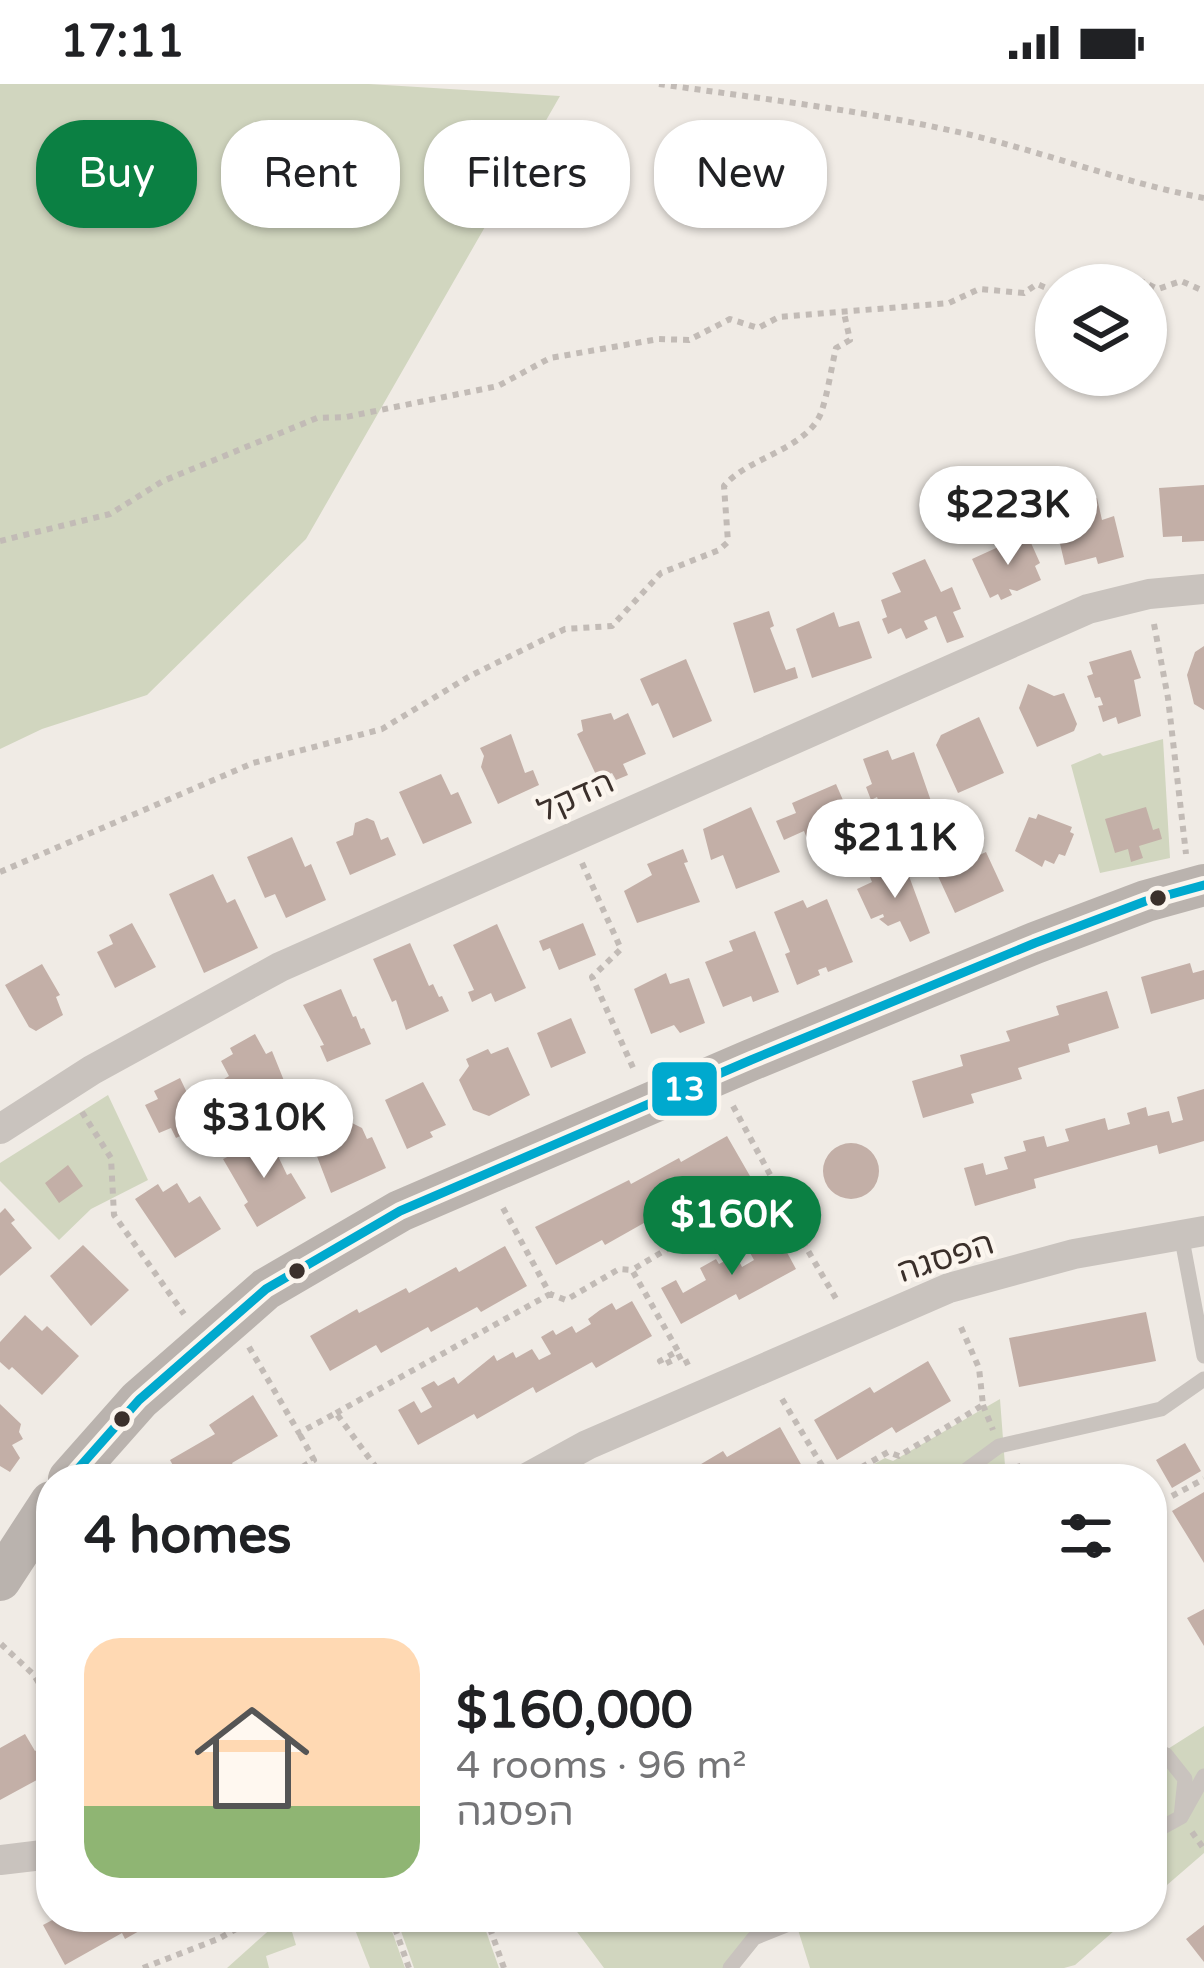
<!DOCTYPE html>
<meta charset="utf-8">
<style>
:root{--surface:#fff;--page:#f6f6f6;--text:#202124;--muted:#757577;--line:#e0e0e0;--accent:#0b8043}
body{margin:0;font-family:"Varela Round","Noto Sans Hebrew",sans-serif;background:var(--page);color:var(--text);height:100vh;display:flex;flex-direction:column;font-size:45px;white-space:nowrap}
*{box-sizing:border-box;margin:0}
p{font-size:39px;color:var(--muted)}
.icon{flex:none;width:66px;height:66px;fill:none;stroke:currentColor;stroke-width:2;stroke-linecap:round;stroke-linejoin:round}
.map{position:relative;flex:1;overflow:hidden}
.details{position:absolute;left:36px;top:1380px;width:1131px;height:468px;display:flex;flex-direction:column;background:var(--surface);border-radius:48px;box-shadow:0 3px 9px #0004}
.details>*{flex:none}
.top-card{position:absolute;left:36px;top:36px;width:1134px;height:108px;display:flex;gap:24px}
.fabs{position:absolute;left:1035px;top:180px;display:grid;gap:24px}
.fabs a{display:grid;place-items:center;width:132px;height:132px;border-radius:50%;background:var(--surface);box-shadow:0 3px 9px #0004;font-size:60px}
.price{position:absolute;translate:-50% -102px;padding:0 27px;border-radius:42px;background:#fff;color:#222;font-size:39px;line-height:78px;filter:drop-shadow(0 3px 6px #0008)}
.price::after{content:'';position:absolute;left:50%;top:72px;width:36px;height:27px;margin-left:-18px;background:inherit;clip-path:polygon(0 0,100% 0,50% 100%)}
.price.current{background:var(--accent);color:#fff}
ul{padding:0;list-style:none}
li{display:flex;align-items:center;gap:36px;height:300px;padding:0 48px}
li+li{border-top:3px solid var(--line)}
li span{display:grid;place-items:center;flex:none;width:336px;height:240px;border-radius:36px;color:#555}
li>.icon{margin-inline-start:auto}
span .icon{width:144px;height:144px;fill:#fffc;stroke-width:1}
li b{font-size:51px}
h2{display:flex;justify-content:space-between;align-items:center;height:144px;padding:0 48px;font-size:51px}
.pill{padding:0 42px;border-radius:48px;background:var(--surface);box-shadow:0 3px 9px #0004;font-size:42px;line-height:108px}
.pill.current{background:var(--accent);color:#fff}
.status{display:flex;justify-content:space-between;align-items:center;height:84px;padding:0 60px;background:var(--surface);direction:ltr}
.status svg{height:33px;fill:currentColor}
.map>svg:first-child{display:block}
</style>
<div class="status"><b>17:11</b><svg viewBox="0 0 49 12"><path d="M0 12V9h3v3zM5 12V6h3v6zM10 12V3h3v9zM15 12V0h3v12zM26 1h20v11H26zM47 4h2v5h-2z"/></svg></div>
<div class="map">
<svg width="1204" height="1884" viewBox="0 0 1204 1884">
<rect width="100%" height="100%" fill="#f0ebe5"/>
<path fill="#d1d6bf" d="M0,0H369L560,12L306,455L147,611L42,645L0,665Z
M1163,655L1170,774L1100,789L1071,681L1100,669L1103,672Z
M108,1011L148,1096L91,1125L59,1156L0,1097V1079Z
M1000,1315L1006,1395H847L885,1374L893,1377Z
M1204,1642V1769L1152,1814V1675Z
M284,1833H303L289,1838L296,1861L266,1872L269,1884H227Z
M350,1833H387L405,1884H370Z
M396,1833H481L499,1884H414Z
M566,1833H753L757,1862L738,1884H604Z
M794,1833H1130L1075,1881L1064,1884H810Z"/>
<path fill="#c3afa7" d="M1204,401V457L1182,458V452L1163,453L1159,404Z
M1092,412L1097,414L1102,436L1114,432L1124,473L1098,480L1096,473L1065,481L1051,421Z
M1027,450L1040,479L1035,482L1041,496L1017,507L1009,505L1012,511L1001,516L998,510L990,514L972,475Z
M925,475L941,508L952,503L961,525L953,528L964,553L947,559L936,532L924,537L928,545L906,555L901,544L888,550L882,535L887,533L881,516L901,508L892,489Z
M769,527L774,542L770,544L786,586L795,583L798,594L754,609L733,539Z
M834,528L839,543L859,537L872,574L812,594L796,545Z
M1204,562V626L1194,620L1187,591L1195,568Z
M1131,566L1141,594L1134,596L1141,632L1118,640L1116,633L1103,638L1098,622L1103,621L1100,613L1095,614L1087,592L1093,590L1089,578Z
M686,575L712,637L673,654L658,619L652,622L640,595Z
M1028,600L1054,612L1064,609L1077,640L1074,647L1037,663L1019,624Z
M611,629L614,636L628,629L646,670L623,680L628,691L616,696L612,689L598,695L577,650L583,647L581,636Z
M979,633L1004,689L958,709L936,661L941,651Z
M511,650L525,689L533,686L539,701L498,720L481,683L484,672L480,664Z
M888,666L892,676L914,668L932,720L886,737L877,713L871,716L866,703L872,700L863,675Z
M441,690L451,711L458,708L472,739L423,760L399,708Z
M836,700L859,753L814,771L804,747L784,756L776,737L796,729L792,719Z
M751,723L780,788L736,805L723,771L711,776L703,745Z
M1146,723L1153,746L1159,744L1162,755L1139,762L1143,774L1131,778L1128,765L1115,769L1105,735Z
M1038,730L1072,743L1070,748L1074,750L1065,772L1059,770L1054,780L1045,776L1042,783L1015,767L1029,733L1036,735Z
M367,734L374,737L381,756L388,753L396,771L350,791L336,758L353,751L355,739Z
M292,753L305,783L311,780L326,816L286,834L275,810L265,814L247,773Z
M683,765L688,778L684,779L700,818L637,839L624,807L652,791L647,780Z
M971,765L975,773L986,768L1004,807L955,829L937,790L952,783L948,775Z
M895,778L900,788L906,784L930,849L910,858L900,837L888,842L879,835L884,833L883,830L871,835L857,805L872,798L869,791Z
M213,790L227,819L235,815L258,864L204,889L169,810Z
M827,815L853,878L828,888L826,883L818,886L820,891L797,901L785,870L790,868L774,828L803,816L807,824Z
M132,839L156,883L115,904L97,868L113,860L109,851Z
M583,839L596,871L559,886L550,864L543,867L539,857Z
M497,840L526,904L495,918L491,909L472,918L468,908L474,906L453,861Z
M755,847L779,908L753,918L751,912L723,923L705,878L733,867L729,857Z
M410,859L429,902L433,900L439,913L442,912L449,927L406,946L396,916L392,918L373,875Z
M1190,879L1193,889L1204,886V915L1151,930L1141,893Z
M42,880L60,911L56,913L63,931L36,947L29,943L5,901Z
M666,889L670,900L689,894L705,939L680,949L674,941L651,950L634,905Z
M341,905L353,933L356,932L361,945L364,944L371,960L327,978L320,962L324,961L303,921Z
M1107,907L1119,944L1068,960L1070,968L1018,984L1022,995L971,1010L974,1019L923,1034L912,997L963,982L960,971L1010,957L1006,947L1059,931L1056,922Z
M571,934L586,969L551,984L537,949Z
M255,950L266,970L272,967L289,1009L246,1032L239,1019L229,1024L216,1000L229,992L221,977L233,970L230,964Z
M508,963L530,1011L489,1032L473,1026L459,996L469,982L466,975L488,965L491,970Z
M180,994L189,1013L196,1010L214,1046L195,1056L190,1047L176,1054L171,1044L159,1049L145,1021L158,1015L154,1007Z
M423,998L446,1041L430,1048L433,1053L407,1065L385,1016Z
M1204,1005V1057L1159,1070L1157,1061L1034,1095L1036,1104L975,1122L964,1084L983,1079L986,1091L1008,1085L1004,1073L1026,1067L1023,1057L1044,1052L1047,1063L1069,1057L1065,1045L1105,1034L1108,1046L1130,1040L1127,1029L1146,1023L1148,1032L1169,1027L1172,1039L1183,1036L1177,1013Z
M350,1038L362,1044L367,1055L372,1053L386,1084L331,1109L310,1054Z
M727,1052L750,1092L704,1118L701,1113L654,1139L651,1135L605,1161L602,1156L556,1181L535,1143L629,1096L631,1100L679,1074L681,1078Z
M269,1053L287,1091L291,1089L306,1114L257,1143L244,1121L248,1118L223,1075Z
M823 1087a28 28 0 1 1 56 0a28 28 0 1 1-56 0Z
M68,1081L83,1102L59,1119L45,1099Z
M177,1099L189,1119L200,1112L221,1145L175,1174L135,1115L158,1100L163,1108Z
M5,1124L15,1136L11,1139L32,1164L0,1192V1129Z
M776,1148L796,1185L739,1216L736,1210L681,1240L661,1204L676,1196L683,1209L706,1196L700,1184L716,1175L719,1180L736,1171L742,1183L754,1176L744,1158L755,1151L759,1158Z
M83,1161L129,1206L91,1242L50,1192Z
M505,1162L527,1202L481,1228L477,1223L431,1248L428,1243L381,1269L376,1261L330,1287L310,1252L357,1225L359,1229L406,1204L409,1209L456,1183L459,1188Z
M632,1217L652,1252L596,1284L592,1278L536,1309L533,1303L477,1335L474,1330L418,1361L398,1326L414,1317L421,1329L432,1323L421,1304L434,1297L438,1302L454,1293L458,1300L494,1271L497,1277L513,1268L516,1274L532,1265L539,1276L551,1270L541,1253L553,1246L556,1251L572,1242L576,1249L591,1240L588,1235L600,1226L612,1219L616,1226Z
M1146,1228L1156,1277L1019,1303L1009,1254Z
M25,1231L42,1247L47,1242L79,1272L42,1311L12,1283L9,1286L0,1278V1258Z
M928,1277L951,1317L896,1349L892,1343L837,1376L814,1336L870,1303L874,1309Z
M253,1311L278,1352L232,1379L238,1389L227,1395H163L176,1387L170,1376L215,1350L209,1341Z
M0,1320L21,1340L19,1348L23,1355L12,1361L20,1374L10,1388L0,1382Z
M780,1343L802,1382L780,1395H676L723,1367L727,1373Z
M1185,1359L1201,1387L1172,1404L1156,1376Z
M1097,1380L1101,1395H1045V1393Z
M1204,1408V1479L1172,1427Z
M1204,1525V1562L1187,1534Z
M25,1650L35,1667L51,1659V1700L46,1691L0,1716V1664Z
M58,1833H164L125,1855L122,1849L65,1881L43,1841Z
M1204,1841V1878L1186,1855Z"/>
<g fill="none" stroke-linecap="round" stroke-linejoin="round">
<path stroke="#c2bbb6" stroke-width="6" stroke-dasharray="6 6" stroke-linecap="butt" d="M659,0C763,15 869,27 971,51C1049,70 1125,99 1204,114
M1082,201L1122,188L1158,205L1181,197L1204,207
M0,457L110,430L163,397L317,334L346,333L498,302L550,274L659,255L689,256L730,235L758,244L779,233L949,219L979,205L1024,209L1037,200L1056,208
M1154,540L1168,614L1186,770
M582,779L621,865L592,893L635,988
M0,788L253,679L382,645L470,592L565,545L612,542L661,489L719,466L728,458L724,402C748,373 806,366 821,329C828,309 831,285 836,264L850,256L844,229
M733,1022L780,1109L787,1114L800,1137L797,1148L838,1218
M82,1028L111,1074L114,1131L184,1230
M503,1124L550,1210L566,1216L619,1185L632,1186
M249,1263L299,1349L336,1329L378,1386L403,1385L410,1395
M688,1281L683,1271L663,1281L660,1277L678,1267L632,1186L704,1143L708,1149L780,1109
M782,1315L830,1395
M983,1321L993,1346
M336,1329L550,1210
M1017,1380L1022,1395
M862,1383L869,1395
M282,1395L314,1376L299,1349
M841,1395L888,1368L899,1372L983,1321L979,1284L960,1241
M1172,1412L1204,1395
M1,1560L34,1591L51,1619
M1192,1748L1204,1765
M391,1833L409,1884
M486,1833L504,1884
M143,1884L218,1855L258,1833"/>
<path stroke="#c9c3be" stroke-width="15" d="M1181,1150L1204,1272
M954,1395L999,1362L1161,1325L1204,1295
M1152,1665L1166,1671L1185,1695L1181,1733
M1152,1749L1181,1733L1204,1692
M829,1833L964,1839L982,1833
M730,1884L754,1854L806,1833"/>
<path stroke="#c9c3be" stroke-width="30" d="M0,1045L92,986L280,883L1088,525L1149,510L1204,505
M525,1395L587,1361L949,1204L1074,1170L1204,1147
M0,1776L51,1770"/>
<path stroke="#bab3ae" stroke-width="42" d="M69,1395L139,1316L266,1205L400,1127L751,976L1035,859L1146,817L1204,801
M0,1496L51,1418"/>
<defs>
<path id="bus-1" d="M69,1395L139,1316L266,1205L400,1127L751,976L1035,859L1146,817L1204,801"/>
</defs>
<use href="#bus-1" stroke="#fbf5ee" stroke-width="18"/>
<use href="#bus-1" stroke="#00a9ce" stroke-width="9"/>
</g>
<g fill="#3b302b" stroke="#fbf5ee" stroke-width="4.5">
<circle cx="1158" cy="814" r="10"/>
<circle cx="297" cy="1187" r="10"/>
<circle cx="122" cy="1335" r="10"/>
</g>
<g text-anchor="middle" stroke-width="9" stroke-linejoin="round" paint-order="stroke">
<g font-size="33" fill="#3b302b" stroke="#fbf5ee">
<text transform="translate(575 711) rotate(-24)" y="12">הדקל</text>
<text transform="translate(945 1172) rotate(-18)" y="12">הפסגה</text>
</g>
</g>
<rect stroke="#fbf5ee" stroke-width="4.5" x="650" y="976" width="69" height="58" rx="12" fill="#00a9ce"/>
<g font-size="33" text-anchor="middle" font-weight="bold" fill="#fff">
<text x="684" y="1016">13</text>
</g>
</svg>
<div class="fabs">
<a><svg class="icon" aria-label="layers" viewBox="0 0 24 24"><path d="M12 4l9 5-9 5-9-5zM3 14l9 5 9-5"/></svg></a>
</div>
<b class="price" style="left:1008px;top:484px">$223K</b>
<b class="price" style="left:895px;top:817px">$211K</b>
<b class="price" style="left:264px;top:1097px">$310K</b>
<b class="price current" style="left:732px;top:1194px">$160K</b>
<div class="top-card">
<a class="pill current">Buy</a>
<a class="pill">Rent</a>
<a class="pill">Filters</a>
<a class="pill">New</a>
</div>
<section class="details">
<h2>4 homes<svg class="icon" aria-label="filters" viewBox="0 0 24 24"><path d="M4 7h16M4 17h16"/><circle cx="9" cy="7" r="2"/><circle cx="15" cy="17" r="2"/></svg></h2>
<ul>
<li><span style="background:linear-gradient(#ffd9b3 70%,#8fb573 0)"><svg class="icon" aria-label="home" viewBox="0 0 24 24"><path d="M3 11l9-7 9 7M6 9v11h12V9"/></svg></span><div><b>$160,000</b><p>4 rooms · 96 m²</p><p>הפסגה</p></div></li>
</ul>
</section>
</div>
